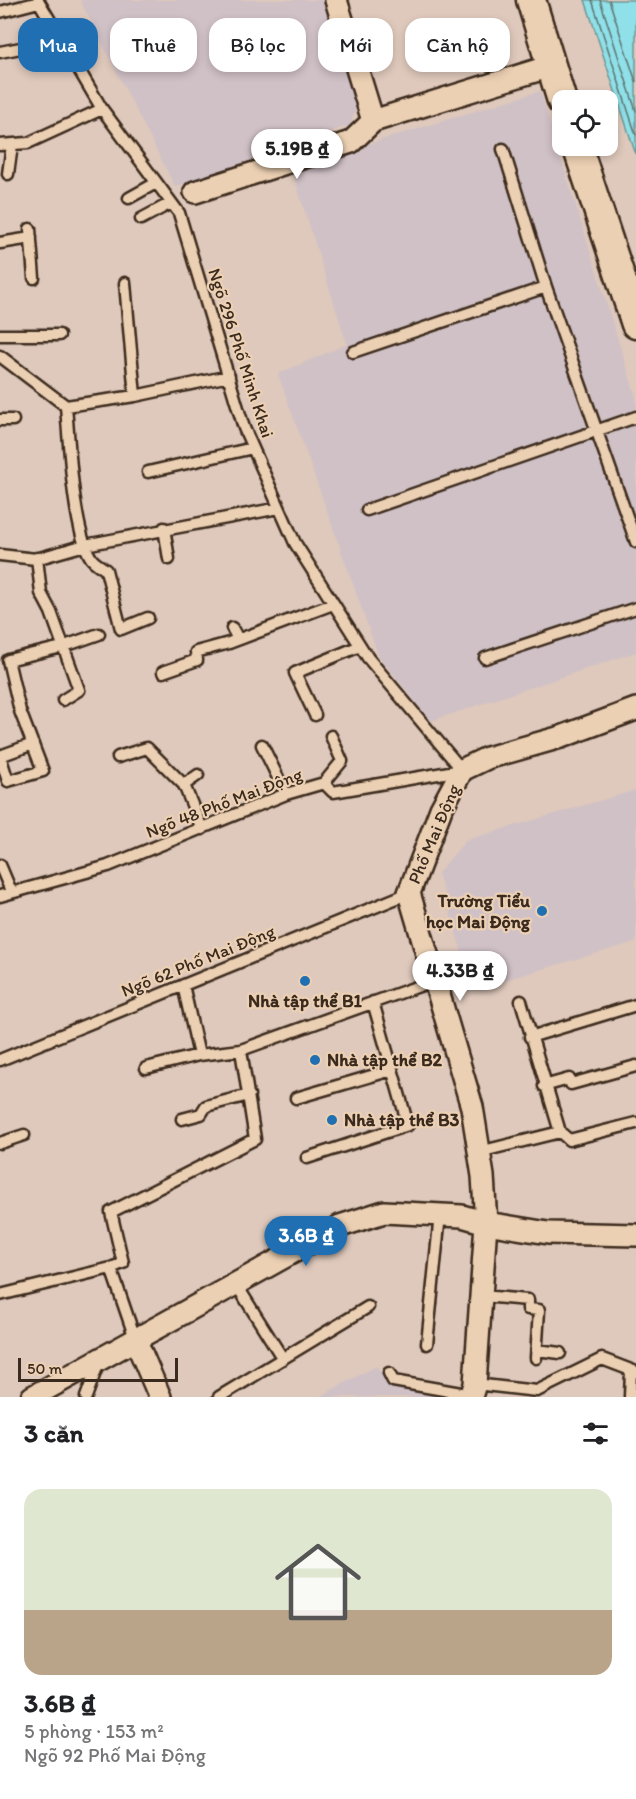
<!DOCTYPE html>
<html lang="vi">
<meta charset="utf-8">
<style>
:root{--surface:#fff;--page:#f2f2f2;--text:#202124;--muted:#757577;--accent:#1f6fb2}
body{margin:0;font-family:Itim,sans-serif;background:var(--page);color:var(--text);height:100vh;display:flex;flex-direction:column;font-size:22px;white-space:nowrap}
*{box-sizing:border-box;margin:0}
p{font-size:20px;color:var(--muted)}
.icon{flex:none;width:33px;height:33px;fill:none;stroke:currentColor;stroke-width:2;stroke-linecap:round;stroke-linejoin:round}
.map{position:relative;height:1397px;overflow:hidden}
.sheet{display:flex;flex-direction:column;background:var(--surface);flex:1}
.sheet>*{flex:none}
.top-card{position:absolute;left:18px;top:18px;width:600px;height:54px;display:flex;gap:12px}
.controls{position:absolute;left:552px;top:90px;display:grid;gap:12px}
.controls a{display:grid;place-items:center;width:66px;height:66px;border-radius:12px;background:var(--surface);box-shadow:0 3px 9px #0003;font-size:30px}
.scale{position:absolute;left:18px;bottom:15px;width:160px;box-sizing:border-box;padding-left:6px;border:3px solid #3b2a1e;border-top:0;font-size:16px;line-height:21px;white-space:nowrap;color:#3b2a1e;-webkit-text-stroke:4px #ecd0b3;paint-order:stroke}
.price{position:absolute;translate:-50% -51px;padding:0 14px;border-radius:21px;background:#fff;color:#222;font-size:20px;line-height:39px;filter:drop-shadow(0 2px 3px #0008)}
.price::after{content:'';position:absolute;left:50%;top:36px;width:18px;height:14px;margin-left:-9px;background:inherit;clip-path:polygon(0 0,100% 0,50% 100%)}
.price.active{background:var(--accent);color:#fff}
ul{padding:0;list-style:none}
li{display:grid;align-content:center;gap:12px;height:318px;padding:0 24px}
li span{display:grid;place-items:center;height:186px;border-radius:18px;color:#555}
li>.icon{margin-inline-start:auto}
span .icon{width:108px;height:108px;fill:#fffc;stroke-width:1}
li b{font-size:26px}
h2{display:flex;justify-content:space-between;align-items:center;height:72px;padding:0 24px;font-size:26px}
.tag{padding:0 21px;border-radius:18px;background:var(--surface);box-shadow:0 3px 9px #0003;font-size:21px;line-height:54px}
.tag.active{background:var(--accent);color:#fff}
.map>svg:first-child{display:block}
</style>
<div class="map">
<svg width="636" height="1397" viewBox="0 0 636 1397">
<rect width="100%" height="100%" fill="#dfc9bc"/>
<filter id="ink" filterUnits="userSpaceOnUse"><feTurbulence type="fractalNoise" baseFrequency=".0167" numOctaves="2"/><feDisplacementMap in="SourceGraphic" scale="12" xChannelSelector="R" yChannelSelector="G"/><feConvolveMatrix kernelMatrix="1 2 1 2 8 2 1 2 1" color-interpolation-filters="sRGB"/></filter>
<g filter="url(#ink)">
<path fill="#d0c1c6" d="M80,0H325L360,98L350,125L175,187Z
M540,91L636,397V652L431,721L379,657L278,374L347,344L291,168Z
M636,790V942L473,989L438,873L466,840Z
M376,1366L389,1383L450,1394L449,1397H319Z"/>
<path fill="#8fe0e8" stroke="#6d9797" stroke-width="1.5" d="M585,0H636V155L592,21Z"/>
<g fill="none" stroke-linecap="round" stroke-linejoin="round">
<path stroke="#5d736f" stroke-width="1.5" d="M592,0L636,135
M600,0L636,111
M609,0L636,82"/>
<defs>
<path id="service" d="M38,0L102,109L179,213L244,428L295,543L368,658L462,770
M0,12L39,2
M0,52L62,40
M0,145L28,143L102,109
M503,149L546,287L636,542
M8,174L12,145
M129,198L156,183
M141,219L171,203
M30,229L34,278
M0,243L31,238
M125,283L135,396
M0,335H59
M353,352L546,287
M0,356L66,406L135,396L229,376
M66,406C69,441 73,531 91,558C94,563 101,566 106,570L121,629L148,618
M0,420H13
M148,472L253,448
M367,510L636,417
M164,528L169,559
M0,555L36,559L85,545L279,508
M37,558L41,593L51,612L79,690L63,700
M232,628L238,639
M485,658L636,608
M163,672L197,660L196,652L229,643L333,604
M315,715L295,673L360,646
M262,745L286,794
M0,756L8,781L43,771L20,711L8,660L62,647L99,634
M0,756L33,744
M118,757L147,748L184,785L202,829
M324,783L342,761L331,736
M184,785L198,775
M0,865L11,891
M0,896L108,866L286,794L324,783L333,792L461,770
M183,985L199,1055
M530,1037L636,1005
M0,1060L409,893
M146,1068L199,1055L241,1050L433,981
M544,1086L569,1079L571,1084L636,1066
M296,1098L392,1070
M182,1119L201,1114L206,1106L249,1095
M560,1132L569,1140L636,1123
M0,1143L24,1135
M479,1152L560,1132L521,1001
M307,1158L408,1125L373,1002
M111,1268L123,1263L111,1212L255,1139L241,1050
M236,1284L283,1359
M0,1295L111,1268L136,1341
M482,1296L528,1300V1309L539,1310L536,1358
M427,1344L440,1214
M537,1350L560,1353
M389,1373L393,1381L472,1395
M475,1384L537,1391L602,1359L636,1372
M86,1397L99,1362
M219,1397L368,1307
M630,1397L631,1371"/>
<path id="minor" d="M336,0L373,121L551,66
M195,192L351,142L373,121
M136,1341L160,1397
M32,1397L340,1226L384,1212L462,1216L486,1223L548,1233L636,1235
M471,1397L475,1384L486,1223L483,1176L472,1107L409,893L441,809L462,770L487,758L561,737L636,709"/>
<path id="secondary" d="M531,0L562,101
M577,146L636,324"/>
</defs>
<use href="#service" stroke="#3b2a1e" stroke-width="15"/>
<use href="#minor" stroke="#3b2a1e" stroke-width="26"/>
<use href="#secondary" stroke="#3b2a1e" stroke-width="33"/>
<use href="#service" stroke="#ecd0b3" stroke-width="10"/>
<use href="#minor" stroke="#ecd0b3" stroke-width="21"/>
<use href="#secondary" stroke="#ecd0b3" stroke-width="28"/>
</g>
</g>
<g fill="#1f6fb2" stroke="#ecd0b3" stroke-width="2">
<circle cx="542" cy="911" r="6"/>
<circle cx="305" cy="981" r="6"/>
<circle cx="315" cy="1060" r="6"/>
<circle cx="332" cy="1120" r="6"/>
</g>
<g text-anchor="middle" stroke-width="4.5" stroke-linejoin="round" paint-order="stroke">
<g font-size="18" fill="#3b2a1e" stroke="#ecd0b3">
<text transform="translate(241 353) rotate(72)" y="6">Ngõ 296 Phố Minh Khai</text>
<text transform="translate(224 803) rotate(-21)" y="6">Ngõ 48 Phố Mai Động</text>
<text transform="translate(434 834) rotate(-67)" y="6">Phố Mai Động</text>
<text transform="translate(198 961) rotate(-22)" y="6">Ngõ 62 Phố Mai Động</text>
</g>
<g font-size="18" font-weight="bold" fill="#3b2a1e" stroke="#ecd0b3" text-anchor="start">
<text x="530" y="907" text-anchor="end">Trường Tiểu<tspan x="530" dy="21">học Mai Động</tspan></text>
<text x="305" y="1007" text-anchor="middle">Nhà tập thể B1</text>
<text x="327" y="1066">Nhà tập thể B2</text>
<text x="344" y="1126">Nhà tập thể B3</text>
</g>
</g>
</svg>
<div class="controls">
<a><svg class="icon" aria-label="locate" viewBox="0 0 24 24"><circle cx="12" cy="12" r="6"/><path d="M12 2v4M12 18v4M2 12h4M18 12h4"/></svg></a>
</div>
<div class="scale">50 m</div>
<b class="price" style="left:297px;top:180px">5.19B ₫</b>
<b class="price" style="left:460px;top:1002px">4.33B ₫</b>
<b class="price active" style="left:306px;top:1267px">3.6B ₫</b>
<div class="top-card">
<a class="tag active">Mua</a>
<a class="tag">Thuê</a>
<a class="tag">Bộ lọc</a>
<a class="tag">Mới</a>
<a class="tag">Căn hộ</a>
</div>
</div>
<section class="sheet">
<h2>3 căn<svg class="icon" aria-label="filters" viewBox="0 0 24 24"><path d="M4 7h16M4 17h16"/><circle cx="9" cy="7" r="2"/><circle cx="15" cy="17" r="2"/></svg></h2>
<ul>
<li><span style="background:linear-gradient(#dfe7d0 65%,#b9a48a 0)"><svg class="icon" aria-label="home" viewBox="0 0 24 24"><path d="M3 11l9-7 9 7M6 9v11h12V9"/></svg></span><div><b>3.6B ₫</b><p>5 phòng · 153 m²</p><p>Ngõ 92 Phố Mai Động</p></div></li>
</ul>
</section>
